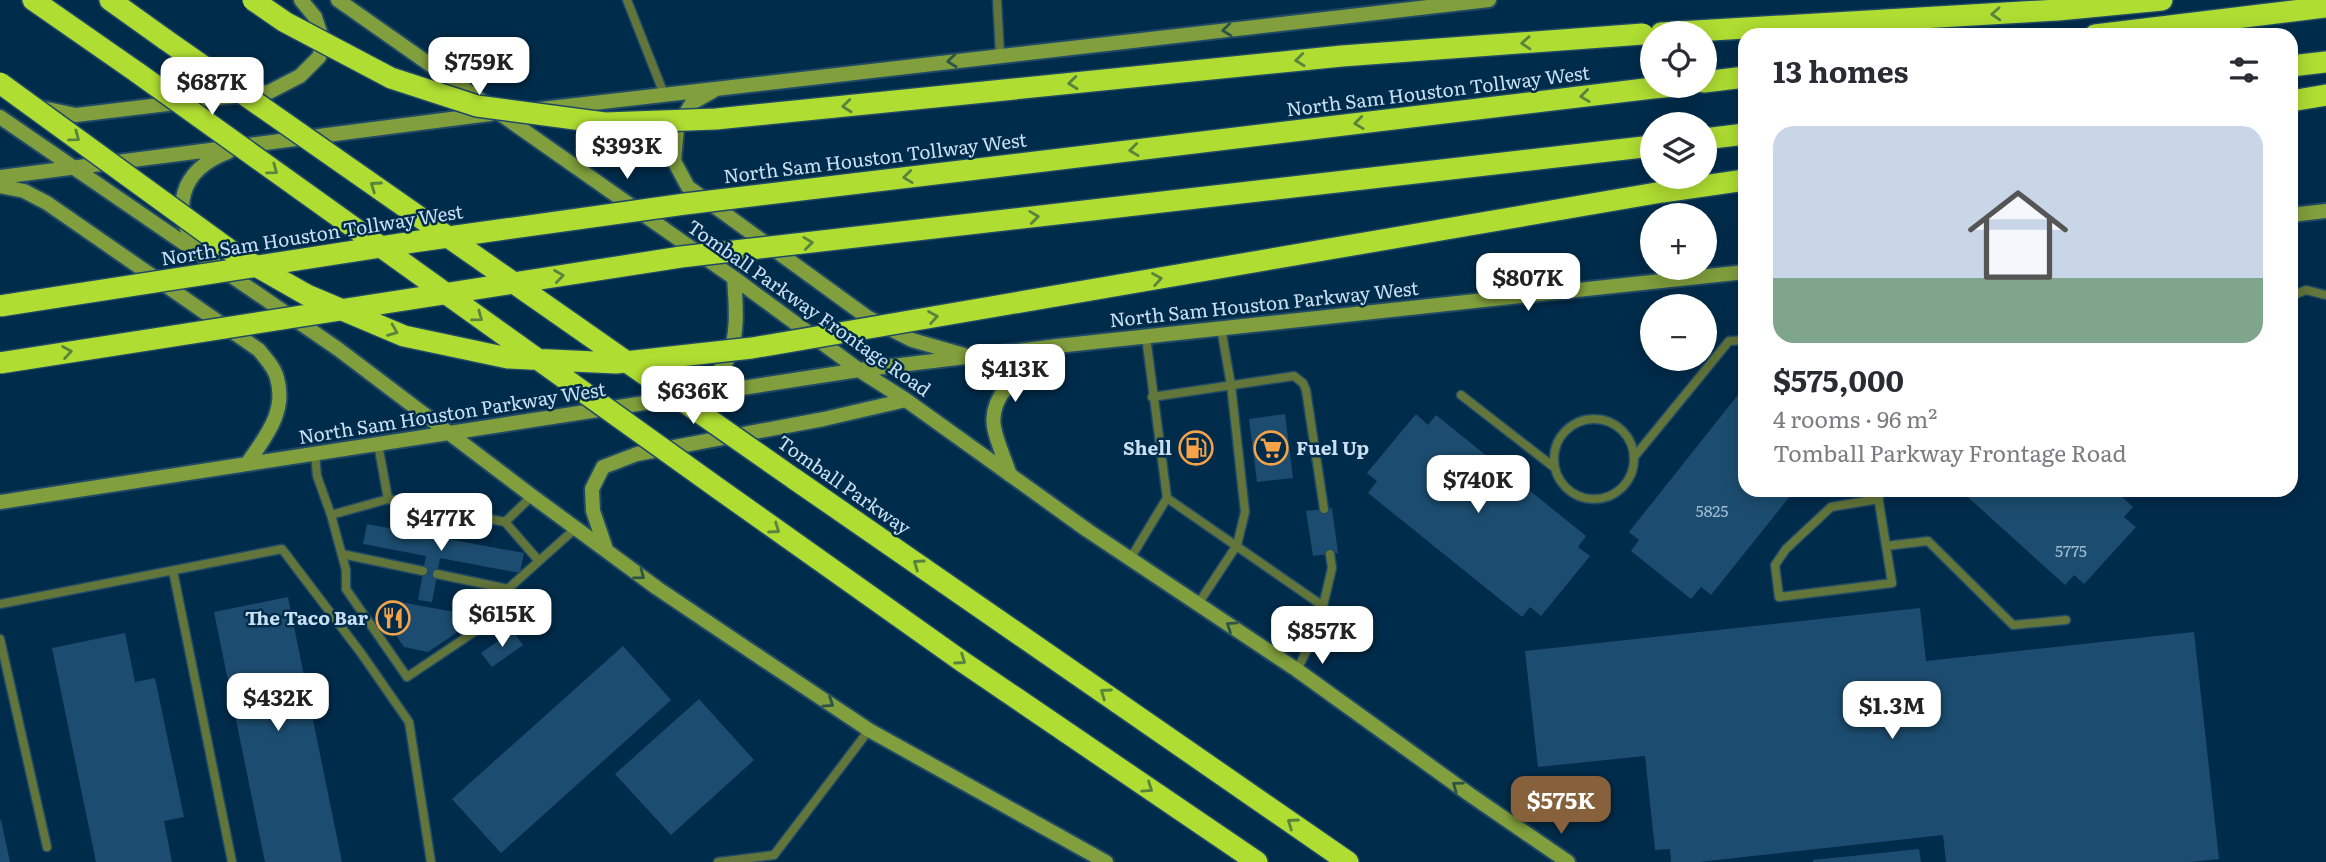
<!DOCTYPE html>
<meta charset="utf-8">
<style>
:root{--surface:#fff;--page:#f7f7f7;--text:#2b2b33;--muted:#7c7c81;--line:#e1e1e2;--accent:#86613c}
body{margin:0;font-family:Literata,serif;background:var(--page);color:var(--text);height:100vh;display:flex;flex-direction:column;font-size:26px;white-space:nowrap}
*{box-sizing:border-box;margin:0}
p{font-size:23px;color:var(--muted)}
.icon{flex:none;width:38px;height:38px;fill:none;stroke:currentColor;stroke-width:2;stroke-linecap:round;stroke-linejoin:round}
.map{position:relative;flex:1;overflow:hidden}
.panel{position:absolute;left:1738px;top:28px;width:560px;height:469px;display:flex;flex-direction:column;background:var(--surface);border-radius:21px;box-shadow:0 4px 18px #0003}
.panel>*{flex:none}
.controls{position:absolute;left:1640px;top:21px;display:grid;gap:14px}
.controls a{display:grid;place-items:center;width:77px;height:77px;border-radius:50%;background:var(--surface);box-shadow:0 4px 18px #0003;font-size:35px}
.price{position:absolute;translate:-50% -60px;padding:0 16px;border-radius:14px;background:#fff;color:#222;font-size:23px;line-height:46px;filter:drop-shadow(0 2px 4px #0008)}
.price::after{content:'';position:absolute;left:50%;top:42px;width:21px;height:16px;margin-left:-10px;background:inherit;clip-path:polygon(0 0,100% 0,50% 100%)}
.price.selected{background:var(--accent);color:#fff}
ul{padding:0;list-style:none}
li{display:grid;align-content:center;gap:14px;height:371px;padding:0 35px}
li+li{border-top:2px solid var(--line)}
li span{display:grid;place-items:center;height:217px;border-radius:21px;color:#555}
li>.icon{margin-inline-start:auto}
span .icon{width:126px;height:126px;fill:#fffc;stroke-width:1}
li b{font-size:30px}
h2{display:flex;justify-content:space-between;align-items:center;height:84px;padding:0 35px;font-size:30px}
.map>svg:first-child{display:block}
</style>
<div class="map">
<svg width="2326" height="862" viewBox="0 0 2326 862">
<rect width="100%" height="100%" fill="#002c4b"/>
<path fill="#1c4d70" d="M1745,386V490H1795L1711,595L1701,587L1691,599L1631,551L1639,540L1629,532Z
M1285,414L1293,478L1257,482L1249,419Z
M1416,414L1428,425L1436,415L1586,536L1578,547L1590,556L1541,616L1530,607L1522,617L1368,493L1377,481L1367,473Z
M1960,490H2115L2133,507L2124,517L2136,527L2084,584L2074,575L2065,585Z
M1332,508L1338,553L1313,556L1306,511Z
M367,524L524,553L520,573L440,558L432,602L418,600L426,556L363,544Z
M288,597L342,862H265L214,612Z
M389,600L460,613L468,625L428,652L404,647L377,608Z
M1920,608L1926,661L2194,632L2219,859L2190,862H1946L1943,835L1699,862H1671L1670,849L1655,850L1645,756L1538,767L1525,651Z
M513,631L523,645L492,667L481,653Z
M125,633L135,682L155,678L184,817L164,821L172,862H96L52,648Z
M623,646L671,700L501,853L452,799Z
M699,699L754,760L671,835L615,774Z
M0,820H1L10,862H0Z
M1919,849L1921,862H1813V860Z"/>
<g fill="none" stroke-linecap="round" stroke-linejoin="round">
<defs>
<path id="service" d="M627,0L664,94
M997,0L1000,55
M2291,296L2306,290L2326,295
M1461,395L1555,468
M1152,397L1294,376L1303,383L1306,390L1324,509
M1554 459a40 40 0 1 1 80 0a40 40 0 1 1-80 0Z
M378,444L388,499
M315,453L317,476L331,515L388,499L505,522L532,496
M1635,456L1729,341L1745,340
M1877,490C1882,521 1887,552 1892,583L1779,597L1775,565L1786,549L1831,507L1879,499
M1167,498L1323,606L1325,613L1297,670
M331,515L346,570V589L407,677L501,614L508,589L539,561
M505,522L539,561L576,528
M1886,546L1928,541L2013,625L2066,620
M342,554L423,571
M1130,559L1167,498L1146,337
M173,571L232,862
M437,574L508,589
M0,604L282,549L361,653L409,722L431,862
M1198,604L1237,545L1245,512L1231,385L1221,328
M1323,606L1332,568L1330,554
M0,639L47,847
M718,862L774,855L869,730"/>
<path id="secondary" d="M338,0L734,278L859,370L906,400L1087,530L1297,670L1469,794L1568,862
M713,91L692,103L677,127L674,161L688,187L867,317L912,340L964,355
M38,107L76,115L269,92L300,76L319,57L322,48V38L315,17L301,0
M541,109L1489,0
M0,117L338,349L532,496L657,588L752,652L869,730L1106,862
M0,177L490,114
M0,186L24,191L47,203L259,350C265,358 275,368 277,378C287,412 265,437 247,464
M2291,215L2326,211
M201,251C168,211 180,170 228,152
M691,395C702,385 719,375 727,360C739,336 736,305 734,278
M1010,475C1005,460 997,443 994,427C988,390 1029,368 1054,348
M0,502L859,370L1057,346L1745,272
M606,549L593,511L592,489L603,467L637,454L824,419L906,400"/>
<path id="motorway" d="M33,0L138,73
M110,0L166,40
M1661,33L2058,10L2162,0
M2095,35L2326,7
M2291,66L2326,62
M1704,82L1745,77
M1653,88L1674,86
M2291,101L2326,95
M1704,139L1745,134
M1662,192L1745,180
M793,478L1348,862
M719,489L963,662L1257,862"/>
</defs>
<use href="#service" stroke="#204966" stroke-width="11"/>
<use href="#secondary" stroke="#204966" stroke-width="18"/>
<use href="#motorway" stroke="#204966" stroke-width="24"/>
<use href="#service" stroke="#62753a" stroke-width="8"/>
<use href="#secondary" stroke="#819f3c" stroke-width="14"/>
<use href="#motorway" stroke="#afdd32" stroke-width="21"/>
<defs>
<path id="motorway-bridge" d="M253,0L285,22L391,78L477,106L605,123L716,119L1342,56L1643,34
M166,40L793,478
M138,73L719,489
M0,83L238,256L307,295L404,336L508,358L616,363L752,348L1662,192
M0,306L413,242L685,204L1653,88
M0,363L681,257L1652,146"/>
</defs>
<use href="#motorway-bridge" stroke="#204966" stroke-width="24" stroke-linecap="butt"/>
<use href="#motorway-bridge" stroke="#afdd32" stroke-width="21"/>
</g>
<defs><path id="oneway-chevron" d="M-2-3.5L2.5 0L-2 3.5" fill="none" stroke-width="1.6" stroke-linecap="round" stroke-linejoin="round" transform="scale(1.75)"/></defs>
<g stroke="#58843e">
<use href="#oneway-chevron" transform="translate(1996 14) rotate(177)"/>
<use href="#oneway-chevron" transform="translate(1526 43) rotate(176)"/>
<use href="#oneway-chevron" transform="translate(1300 60) rotate(174)"/>
<use href="#oneway-chevron" transform="translate(1073 83) rotate(174)"/>
<use href="#oneway-chevron" transform="translate(1585 96) rotate(173)"/>
<use href="#oneway-chevron" transform="translate(847 106) rotate(174)"/>
<use href="#oneway-chevron" transform="translate(1359 123) rotate(173)"/>
<use href="#oneway-chevron" transform="translate(75 137) rotate(36)"/>
<use href="#oneway-chevron" transform="translate(1134 150) rotate(173)"/>
<use href="#oneway-chevron" transform="translate(273 170) rotate(36)"/>
<use href="#oneway-chevron" transform="translate(908 177) rotate(173)"/>
<use href="#oneway-chevron" transform="translate(375 186) rotate(-145)"/>
<use href="#oneway-chevron" transform="translate(1034 217) rotate(-7)"/>
<use href="#oneway-chevron" transform="translate(808 243) rotate(-7)"/>
<use href="#oneway-chevron" transform="translate(559 276) rotate(-8)"/>
<use href="#oneway-chevron" transform="translate(1157 279) rotate(-10)"/>
<use href="#oneway-chevron" transform="translate(478 317) rotate(36)"/>
<use href="#oneway-chevron" transform="translate(933 317) rotate(-10)"/>
<use href="#oneway-chevron" transform="translate(393 331) rotate(22)"/>
<use href="#oneway-chevron" transform="translate(67 352) rotate(-9)"/>
<use href="#oneway-chevron" transform="translate(775 529) rotate(35)"/>
<use href="#oneway-chevron" transform="translate(918 564) rotate(-145)"/>
<use href="#oneway-chevron" transform="translate(961 660) rotate(35)"/>
<use href="#oneway-chevron" transform="translate(1105 693) rotate(-145)"/>
<use href="#oneway-chevron" transform="translate(1148 788) rotate(34)"/>
<use href="#oneway-chevron" transform="translate(1292 823) rotate(-145)"/>
</g>
<g stroke="#2d5446">
<use href="#oneway-chevron" transform="translate(1227 30) rotate(174)"/>
<use href="#oneway-chevron" transform="translate(952 61) rotate(174)"/>
<use href="#oneway-chevron" transform="translate(640 575) rotate(37)"/>
<use href="#oneway-chevron" transform="translate(1231 626) rotate(-146)"/>
<use href="#oneway-chevron" transform="translate(829 703) rotate(34)"/>
<use href="#oneway-chevron" transform="translate(1457 786) rotate(-144)"/>
</g>
<defs>
<symbol id="fuel-ring" viewBox="-11 -11 22 22"><circle r="9.5" fill="#002c4b" stroke="#f6a248" stroke-width="1.5"/><path d="M-5.5-6h7V0h2V4h1.3V-2.5L3-4.5l.8-.8L6-3V5H2.5V1h-1V6h-7ZM-4.2-4.7v3.2H.2V-4.7Z" fill="#f6a248"/></symbol>
<symbol id="supermarket-ring" viewBox="-11 -11 22 22"><circle r="9.5" fill="#002c4b" stroke="#f6a248" stroke-width="1.5"/><path d="M-6-5.5h2.5l.6 2H6L4.5 2H-2.5L-4.4-4H-6ZM-1.5 3.2a1.3 1.3 0 1 0 .1 0ZM3 3.2a1.3 1.3 0 1 0 .1 0Z" fill="#f6a248"/></symbol>
<symbol id="restaurant-ring" viewBox="-11 -11 22 22"><circle r="9.5" fill="#002c4b" stroke="#f6a248" stroke-width="1.5"/><path d="M-5-6h1v4h1v-4h1v4h1v-4h1v5L-1.5 .5V6h-2V.5L-5-1ZM5-6V6H3V1.5H1.5Q1.5-4 5-6Z" fill="#f6a248"/></symbol>
</defs>
<g fill-rule="evenodd">
<use href="#fuel-ring" x="1177" y="429" width="38" height="38"/>
<use href="#supermarket-ring" x="1252" y="429" width="38" height="38"/>
<use href="#restaurant-ring" x="374" y="599" width="38" height="38"/>
</g>
<g text-anchor="middle" stroke-width="5" stroke-linejoin="round" paint-order="stroke">
<g font-size="16" fill="#9ebbd2">
<text x="1712" y="517">5825</text>
<text x="2071" y="557">5775</text>
</g>
<g font-size="19" fill="#c9e0f3" stroke="#002c4b">
<text transform="translate(1438 91) rotate(-7)" y="7">North Sam Houston Tollway West</text>
<text transform="translate(875 158) rotate(-7)" y="7">North Sam Houston Tollway West</text>
<text transform="translate(312 235) rotate(-9)" y="7">North Sam Houston Tollway West</text>
<text transform="translate(1264 304) rotate(-6)" y="7">North Sam Houston Parkway West</text>
<text transform="translate(809 308) rotate(35)" y="7">Tomball Parkway Frontage Road</text>
<text transform="translate(452 413) rotate(-9)" y="7">North Sam Houston Parkway West</text>
<text transform="translate(844 485) rotate(35)" y="7">Tomball Parkway</text>
</g>
<g font-size="19" font-weight="bold" fill="#c9e0f3" stroke="#002c4b" text-anchor="end">
<text x="1172" y="455">Shell</text>
<text x="1296" y="455" text-anchor="start">Fuel Up</text>
<text x="368" y="625">The Taco Bar</text>
</g>
</g>
</svg>
<div class="controls">
<a><svg class="icon" aria-label="locate" viewBox="0 0 24 24"><circle cx="12" cy="12" r="6"/><path d="M12 2v4M12 18v4M2 12h4M18 12h4"/></svg></a>
<a><svg class="icon" aria-label="layers" viewBox="0 0 24 24"><path d="M12 4l9 5-9 5-9-5zM3 14l9 5 9-5"/></svg></a>
<a>+</a>
<a>−</a>
</div>
<b class="price" style="left:479px;top:97px">$759K</b>
<b class="price" style="left:212px;top:117px">$687K</b>
<b class="price" style="left:627px;top:181px">$393K</b>
<b class="price" style="left:1528px;top:313px">$807K</b>
<b class="price" style="left:1015px;top:404px">$413K</b>
<b class="price" style="left:693px;top:426px">$636K</b>
<b class="price" style="left:1478px;top:515px">$740K</b>
<b class="price" style="left:441px;top:553px">$477K</b>
<b class="price" style="left:502px;top:649px">$615K</b>
<b class="price" style="left:1322px;top:666px">$857K</b>
<b class="price" style="left:278px;top:733px">$432K</b>
<b class="price" style="left:1892px;top:741px">$1.3M</b>
<b class="price selected" style="left:1561px;top:836px">$575K</b>
<section class="panel">
<h2>13 homes<svg class="icon" aria-label="filters" viewBox="0 0 24 24"><path d="M4 7h16M4 17h16"/><circle cx="9" cy="7" r="2"/><circle cx="15" cy="17" r="2"/></svg></h2>
<ul>
<li><span style="background:linear-gradient(#c9d6e8 70%,#7fa58c 0)"><svg class="icon" aria-label="home" viewBox="0 0 24 24"><path d="M3 11l9-7 9 7M6 9v11h12V9"/></svg></span><div><b>$575,000</b><p>4 rooms · 96 m²</p><p>Tomball Parkway Frontage Road</p></div></li>
</ul>
</section>
</div>
